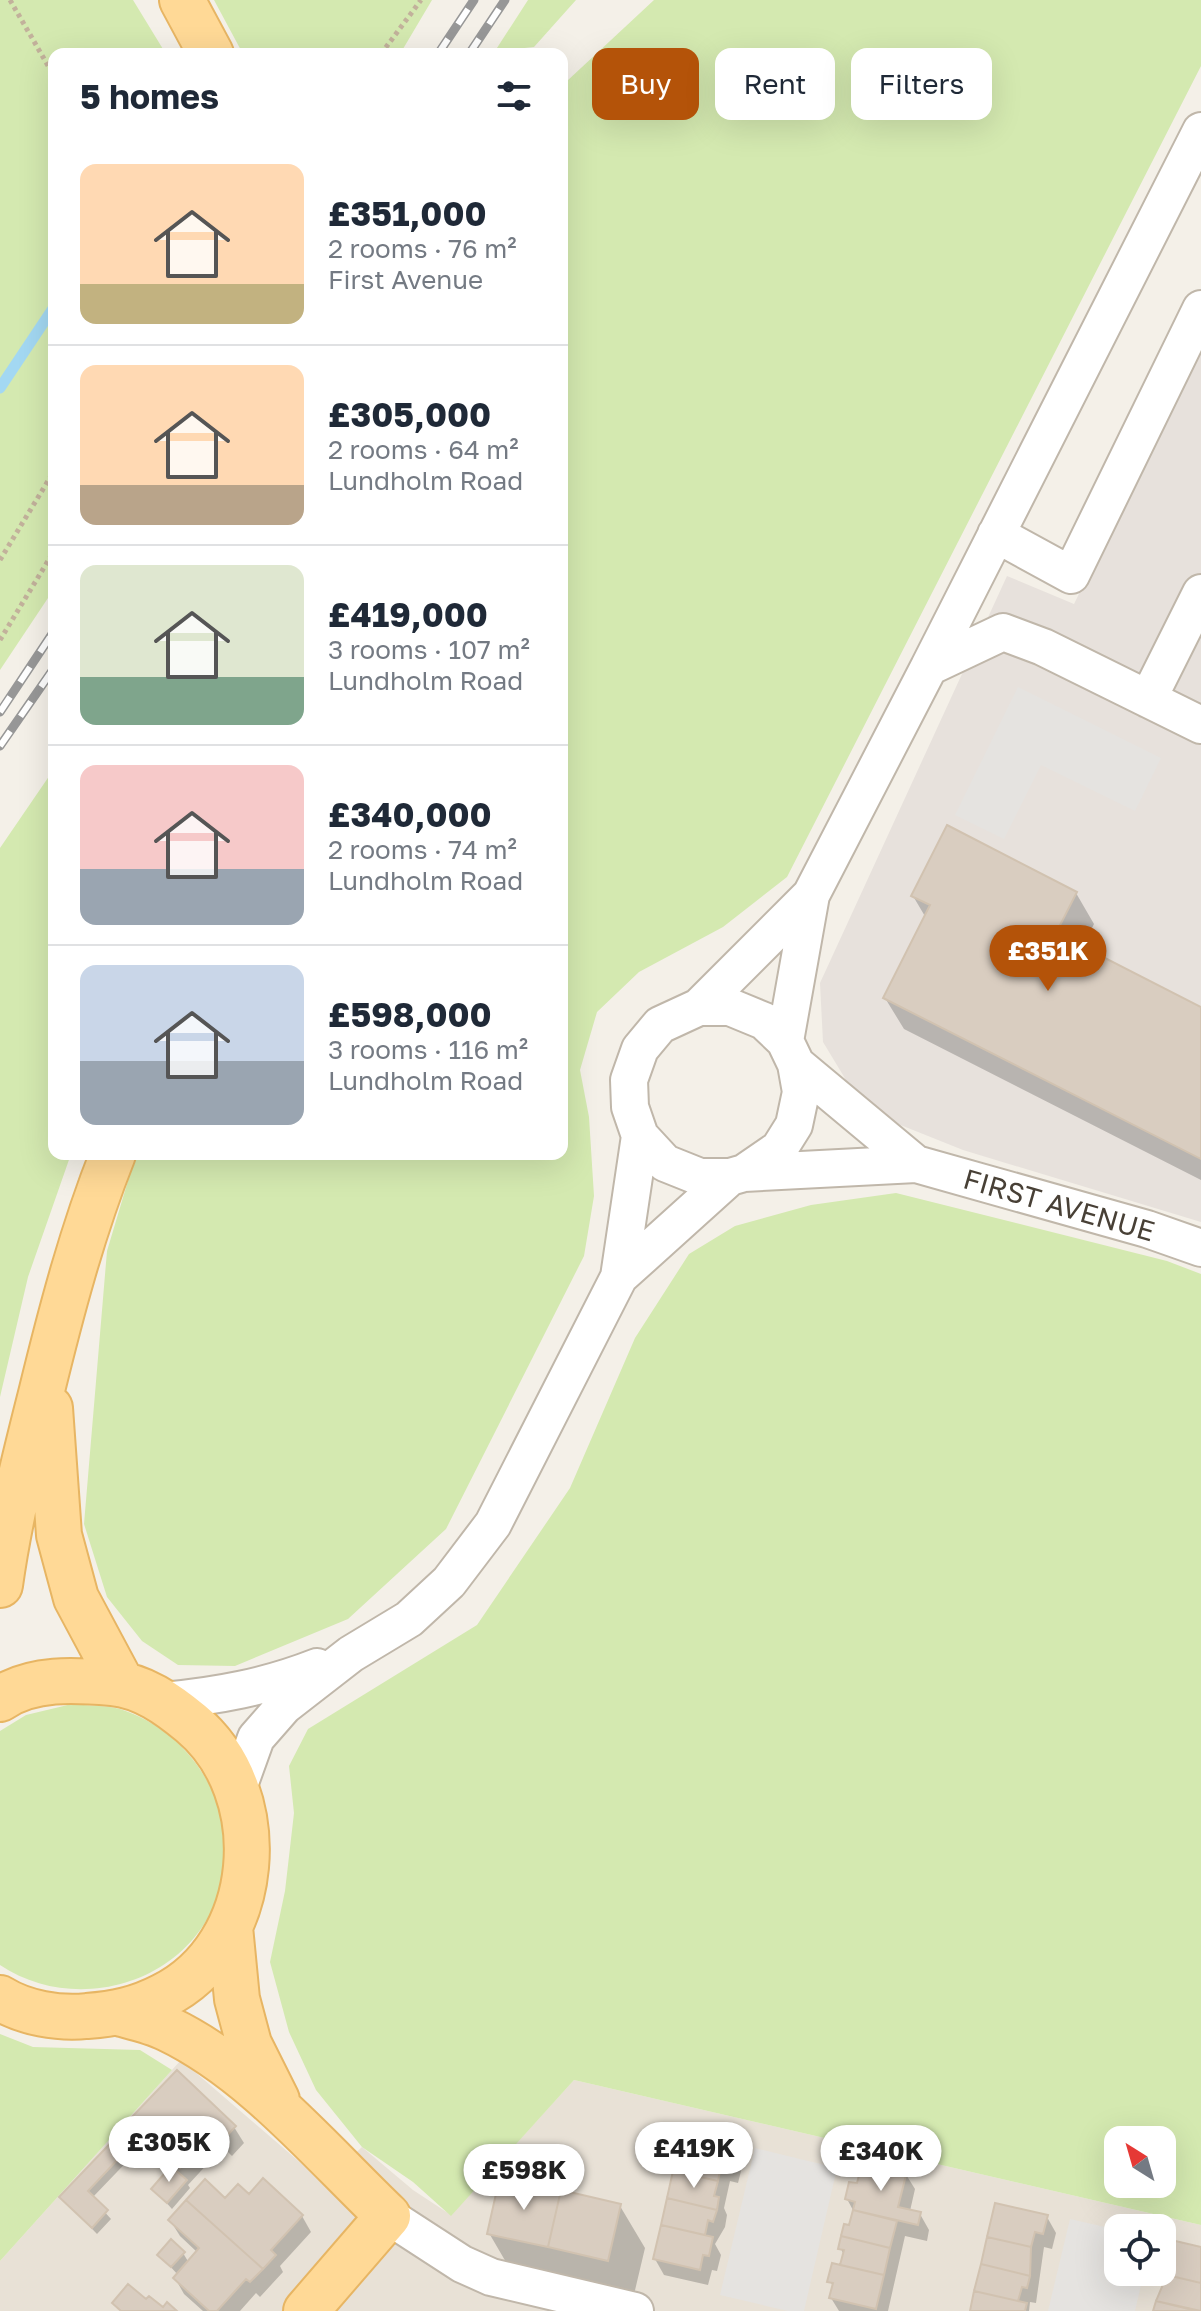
<!DOCTYPE html>
<meta charset="utf-8">
<style>
:root{--surface:#fff;--page:#f2f2f3;--text:#1f2937;--muted:#747a83;--line:#e0e1e3;--accent:#b45309}
body{margin:0;font-family:"Golos Text",sans-serif;background:var(--page);color:var(--text);height:100vh;display:flex;flex-direction:column;font-size:30px;white-space:nowrap}
*{box-sizing:border-box;margin:0}
p{font-size:26px;color:var(--muted)}
.icon{flex:none;width:44px;height:44px;fill:none;stroke:currentColor;stroke-width:2;stroke-linecap:round;stroke-linejoin:round}
.map{position:relative;flex:1;overflow:hidden}
.sheet{position:absolute;left:48px;top:48px;width:520px;height:1112px;display:flex;flex-direction:column;background:var(--surface);border-radius:16px;box-shadow:0 8px 32px #0002}
.sheet>*{flex:none}
.banner{position:absolute;left:592px;top:48px;width:488px;height:72px;display:flex;gap:16px}
.needle{width:52px;rotate:323deg}
.fabs{position:absolute;left:1104px;top:2126px;display:grid;gap:16px}
.fabs a{display:grid;place-items:center;width:72px;height:72px;border-radius:16px;background:var(--surface);box-shadow:0 8px 32px #0002;font-size:40px}
.price{position:absolute;translate:-50% -68px;padding:0 18px;border-radius:28px;background:#fff;color:#222;font-size:26px;line-height:52px;filter:drop-shadow(0 2px 4px #0008)}
.price::after{content:'';position:absolute;left:50%;top:48px;width:24px;height:18px;margin-left:-12px;background:inherit;clip-path:polygon(0 0,100% 0,50% 100%)}
.price.active{background:var(--accent);color:#fff}
ul{padding:0;list-style:none}
li{display:flex;align-items:center;gap:24px;height:200px;padding:0 32px}
li+li{border-top:2px solid var(--line)}
li span{display:grid;place-items:center;flex:none;width:224px;height:160px;border-radius:16px;color:#555}
li>.icon{margin-inline-start:auto}
span .icon{width:96px;height:96px;fill:#fffc;stroke-width:1}
li b{font-size:34px}
h2{display:flex;justify-content:space-between;align-items:center;height:96px;padding:0 32px;font-size:34px}
.chip{padding:0 28px;border-radius:16px;background:var(--surface);box-shadow:0 8px 32px #0002;font-size:28px;line-height:72px}
.chip.active{background:var(--accent);color:#fff}
.map>svg:first-child{display:block}
</style>
<div class="map">
<svg width="1201" height="2311" viewBox="0 0 1201 2311">
<rect width="100%" height="100%" fill="#f4f0e8"/>
<path fill="#e8e1d6" fill-rule="evenodd" d="M181,2060L324,2183L362,2147L413,2190L451,2215L574,2080L1201,2225V2311H0V2261ZM1118,2228H1162V2272H1118Z"/>
<path fill="#e7e1dc" d="M1201,348V1222L963,1150L888,1120L849,1085L823,1042L820,983L1007,576L1074,604Z"/>
<path fill="#d4e9b0" fill-rule="evenodd" d="M0,0H133L166,54H54V589L0,670Z
M214,0H432L400,54H243Z
M528,0H576L534,47L495,51Z
M654,0H1201V66L787,877L723,927L639,972L597,1012L580,1070L589,1117L594,1196L584,1256L446,1529L348,1619L235,1666L178,1665L142,1641L107,1597L84,1524L107,1251L136,1154H562V76L567,81Z
M54,769V1154H71L28,1277L0,1397V848Z
M896,1193L1167,1261L1201,1274V2225L574,2080L451,2216L413,2182L362,2147L316,2090L289,2032L270,1962L285,1891L294,1813L289,1766L308,1729L477,1625L570,1488L635,1338L689,1254L735,1226L811,1205ZM1118,2140H1162V2184H1118Z
M72,1704C87,1706 105,1705 120,1709C196,1733 243,1815 219,1892C190,1984 76,2016 0,1965V1731L26,1715Z
M0,2034L33,2047L140,2050L172,2070L0,2261Z"/>
<path fill="#e5e3e0" d="M1018,687L1161,758L1135,811L1041,765L1004,839L955,815Z
M755,2148L837,2168L804,2311H788L720,2295Z
M1070,2219L1118,2230V2272H1144L1135,2311H1048Z"/>
<path fill="#0003" d="M1076,893L1094,924L1082,948L1201,1009V1180L904,1029L885,998L926,918L913,896Z
M132,2120L234,2127L244,2143L232,2156L223,2147L188,2185L190,2188L172,2209L154,2189L173,2167L141,2137Z
M683,2139L733,2151L742,2167L738,2183L730,2181L724,2208L727,2215L725,2227L715,2244L721,2255L717,2271L712,2270L708,2285L664,2275L655,2259Z
M135,2140L140,2148L92,2198L111,2219L97,2234L62,2198Z
M905,2173L915,2189L910,2211L920,2214L929,2230L927,2241L905,2236L888,2311H839L831,2298L834,2288L830,2281L842,2267L844,2255L841,2249L854,2212L847,2199L859,2185Z
M249,2196L302,2216L311,2232L280,2266L283,2272L260,2297L256,2293L240,2311H203L184,2294L175,2278L178,2275L160,2255L183,2253L189,2263L198,2253L180,2236L170,2220L226,2200Z
M620,2206L645,2248L632,2303L514,2276L489,2233Z
M1047,2217L1056,2233L1052,2249L1044,2247L1036,2303L1030,2302L1029,2311H972Z
M1201,2249V2311H1156L1171,2269L1164,2258Z"/>
<g fill="none" stroke-linecap="round" stroke-linejoin="round">
<path stroke="#a3d8f2" stroke-width="11" d="M0,388L54,307"/>
</g>
<path fill="#d9cdc0" stroke="#d1c2b0" stroke-width="2" d="M947,825L1077,892L1056,933L1201,1007V1159L883,998L930,905L911,896Z
M177,2070L236,2126L222,2141L213,2132L180,2168L129,2120Z
M125,2128L137,2139L88,2191L108,2210L92,2228L59,2197Z
M682,2137L734,2149L730,2168L721,2166L718,2181L673,2171Z
M863,2160L907,2171L898,2207L921,2212L918,2225L853,2210L855,2202L845,2199L849,2182L857,2183Z
M171,2166L187,2180L167,2203L151,2189Z
M673,2171L718,2181L714,2196L719,2197L717,2210L667,2198Z
M500,2176L561,2190L548,2247L487,2234Z
M263,2178L303,2215L271,2250L276,2255L263,2269L186,2200L205,2179L225,2198L238,2184L249,2194Z
M561,2190L621,2204L608,2261L548,2247Z
M667,2198L717,2210L713,2222L708,2220L705,2235L661,2225Z
M186,2200L263,2269L250,2282L246,2279L217,2311H209L173,2278L199,2248L168,2220Z
M995,2203L1048,2215L1043,2234L1035,2232L1031,2247L987,2237Z
M853,2210L897,2221L890,2248L841,2236L844,2224L849,2225Z
M661,2225L713,2237L709,2256L703,2255L700,2270L653,2259Z
M841,2236L890,2248L884,2275L840,2265L844,2250L838,2249Z
M987,2237L1031,2247L1030,2276L981,2264Z
M171,2239L185,2252L171,2267L157,2255Z
M1167,2239L1201,2247V2283L1167,2275L1171,2260L1162,2258Z
M832,2263L884,2275L876,2309L829,2298L833,2283L827,2282Z
M981,2264L1030,2276L1027,2288L1022,2287L1018,2301L974,2291Z
M1167,2275L1201,2283V2311L1156,2301Z
M128,2284L146,2299L149,2296L163,2307L167,2302L177,2311H121L112,2303Z
M974,2291L1027,2303L1025,2311H970Z
M1156,2301L1197,2311H1153Z"/>
<g fill="none" stroke-linecap="round" stroke-linejoin="round">
<defs>
<path id="minor" d="M996,534L1071,575L1201,309
M929,667L1201,131
M1148,699L1201,593
M699,1007H730L764,1021L785,1041L796,1064L801,1092L794,1125L779,1149L744,1173L730,1177H700L665,1163L640,1136L630,1107L629,1080L640,1049L660,1025L699,1007L811,895L929,667L1003,632L1043,647L1201,725
M785,1041L811,895
M796,1064L916,1164
M744,1173L916,1164L1147,1229L1201,1248
M619,1277L730,1177
M163,1701C217,1696 266,1687 317,1667
M238,1788L256,1738L284,1706L351,1654L409,1619L449,1582L493,1524L619,1277L640,1136
M388,2216L462,2264L491,2277L635,2311"/>
<path id="major" d="M182,0L211,54
M50,1408L59,1535L76,1598L122,1684
M0,1585C9,1520 25,1457 41,1394C61,1312 82,1232 113,1154
M0,1699C32,1677 75,1680 112,1683C143,1686 168,1704 191,1723C275,1793 263,1946 163,1996C138,2009 115,2014 87,2016C59,2019 24,2013 0,1998
M230,1927L237,1999L249,2044L277,2100
M122,2014C137,2018 154,2022 168,2029C252,2069 322,2153 388,2216L306,2311"/>
</defs>
<use href="#minor" stroke="#c0b7aa" stroke-width="40"/>
<use href="#major" stroke="#e7b563" stroke-width="48"/>
<path stroke="#c2b19b" stroke-width="5" stroke-dasharray="4 4" stroke-linecap="butt" d="M10,0L54,76
M381,54L421,0
M0,560L54,471
M0,640L54,551"/>
<use href="#minor" stroke="#fff" stroke-width="36"/>
<use href="#major" stroke="#ffd996" stroke-width="44"/>
<defs>
<path id="rail" d="M438,54L474,0
M469,54L505,0
M0,712L54,631
M0,746L54,668"/>
</defs>
<use href="#rail" stroke="#979797" stroke-width="9"/>
<use href="#rail" stroke="#fff" stroke-width="6" stroke-dasharray="18" stroke-linecap="butt"/>
</g>
<g text-anchor="middle" stroke-width="8" stroke-linejoin="round" paint-order="stroke">
<g font-size="28" fill="#484036" stroke="#fff">
<text transform="translate(1059 1205) rotate(16)" y="10">FIRST AVENUE</text>
</g>
</g>
</svg>
<div class="fabs">
<a><svg class="needle" viewBox="-14 -14 28 28"><path d="M0-13l5 13h-10z" fill="#e53935"/><path d="M0 13l5-13h-10z" fill="#747a83"/></svg></a>
<a><svg class="icon" aria-label="locate" viewBox="0 0 24 24"><circle cx="12" cy="12" r="6"/><path d="M12 2v4M12 18v4M2 12h4M18 12h4"/></svg></a>
</div>
<b class="price active" style="left:1048px;top:993px">£351K</b>
<b class="price" style="left:169px;top:2184px">£305K</b>
<b class="price" style="left:694px;top:2190px">£419K</b>
<b class="price" style="left:881px;top:2193px">£340K</b>
<b class="price" style="left:524px;top:2212px">£598K</b>
<div class="banner">
<a class="chip active">Buy</a>
<a class="chip">Rent</a>
<a class="chip">Filters</a>
</div>
<section class="sheet">
<h2>5 homes<svg class="icon" aria-label="filters" viewBox="0 0 24 24"><path d="M4 7h16M4 17h16"/><circle cx="9" cy="7" r="2"/><circle cx="15" cy="17" r="2"/></svg></h2>
<ul>
<li><span style="background:linear-gradient(#ffd9b3 75%,#c2b280 0)"><svg class="icon" aria-label="home" viewBox="0 0 24 24"><path d="M3 11l9-7 9 7M6 9v11h12V9"/></svg></span><div><b>£351,000</b><p>2 rooms · 76 m²</p><p>First Avenue</p></div></li>
<li><span style="background:linear-gradient(#ffd9b3 75%,#b9a48a 0)"><svg class="icon" aria-label="home" viewBox="0 0 24 24"><path d="M3 11l9-7 9 7M6 9v11h12V9"/></svg></span><div><b>£305,000</b><p>2 rooms · 64 m²</p><p>Lundholm Road</p></div></li>
<li><span style="background:linear-gradient(#dfe7d0 70%,#7fa58c 0)"><svg class="icon" aria-label="home" viewBox="0 0 24 24"><path d="M3 11l9-7 9 7M6 9v11h12V9"/></svg></span><div><b>£419,000</b><p>3 rooms · 107 m²</p><p>Lundholm Road</p></div></li>
<li><span style="background:linear-gradient(#f6c9c9 65%,#9aa5b1 0)"><svg class="icon" aria-label="home" viewBox="0 0 24 24"><path d="M3 11l9-7 9 7M6 9v11h12V9"/></svg></span><div><b>£340,000</b><p>2 rooms · 74 m²</p><p>Lundholm Road</p></div></li>
<li><span style="background:linear-gradient(#c9d6e8 60%,#9aa5b1 0)"><svg class="icon" aria-label="home" viewBox="0 0 24 24"><path d="M3 11l9-7 9 7M6 9v11h12V9"/></svg></span><div><b>£598,000</b><p>3 rooms · 116 m²</p><p>Lundholm Road</p></div></li>
</ul>
</section>
</div>
